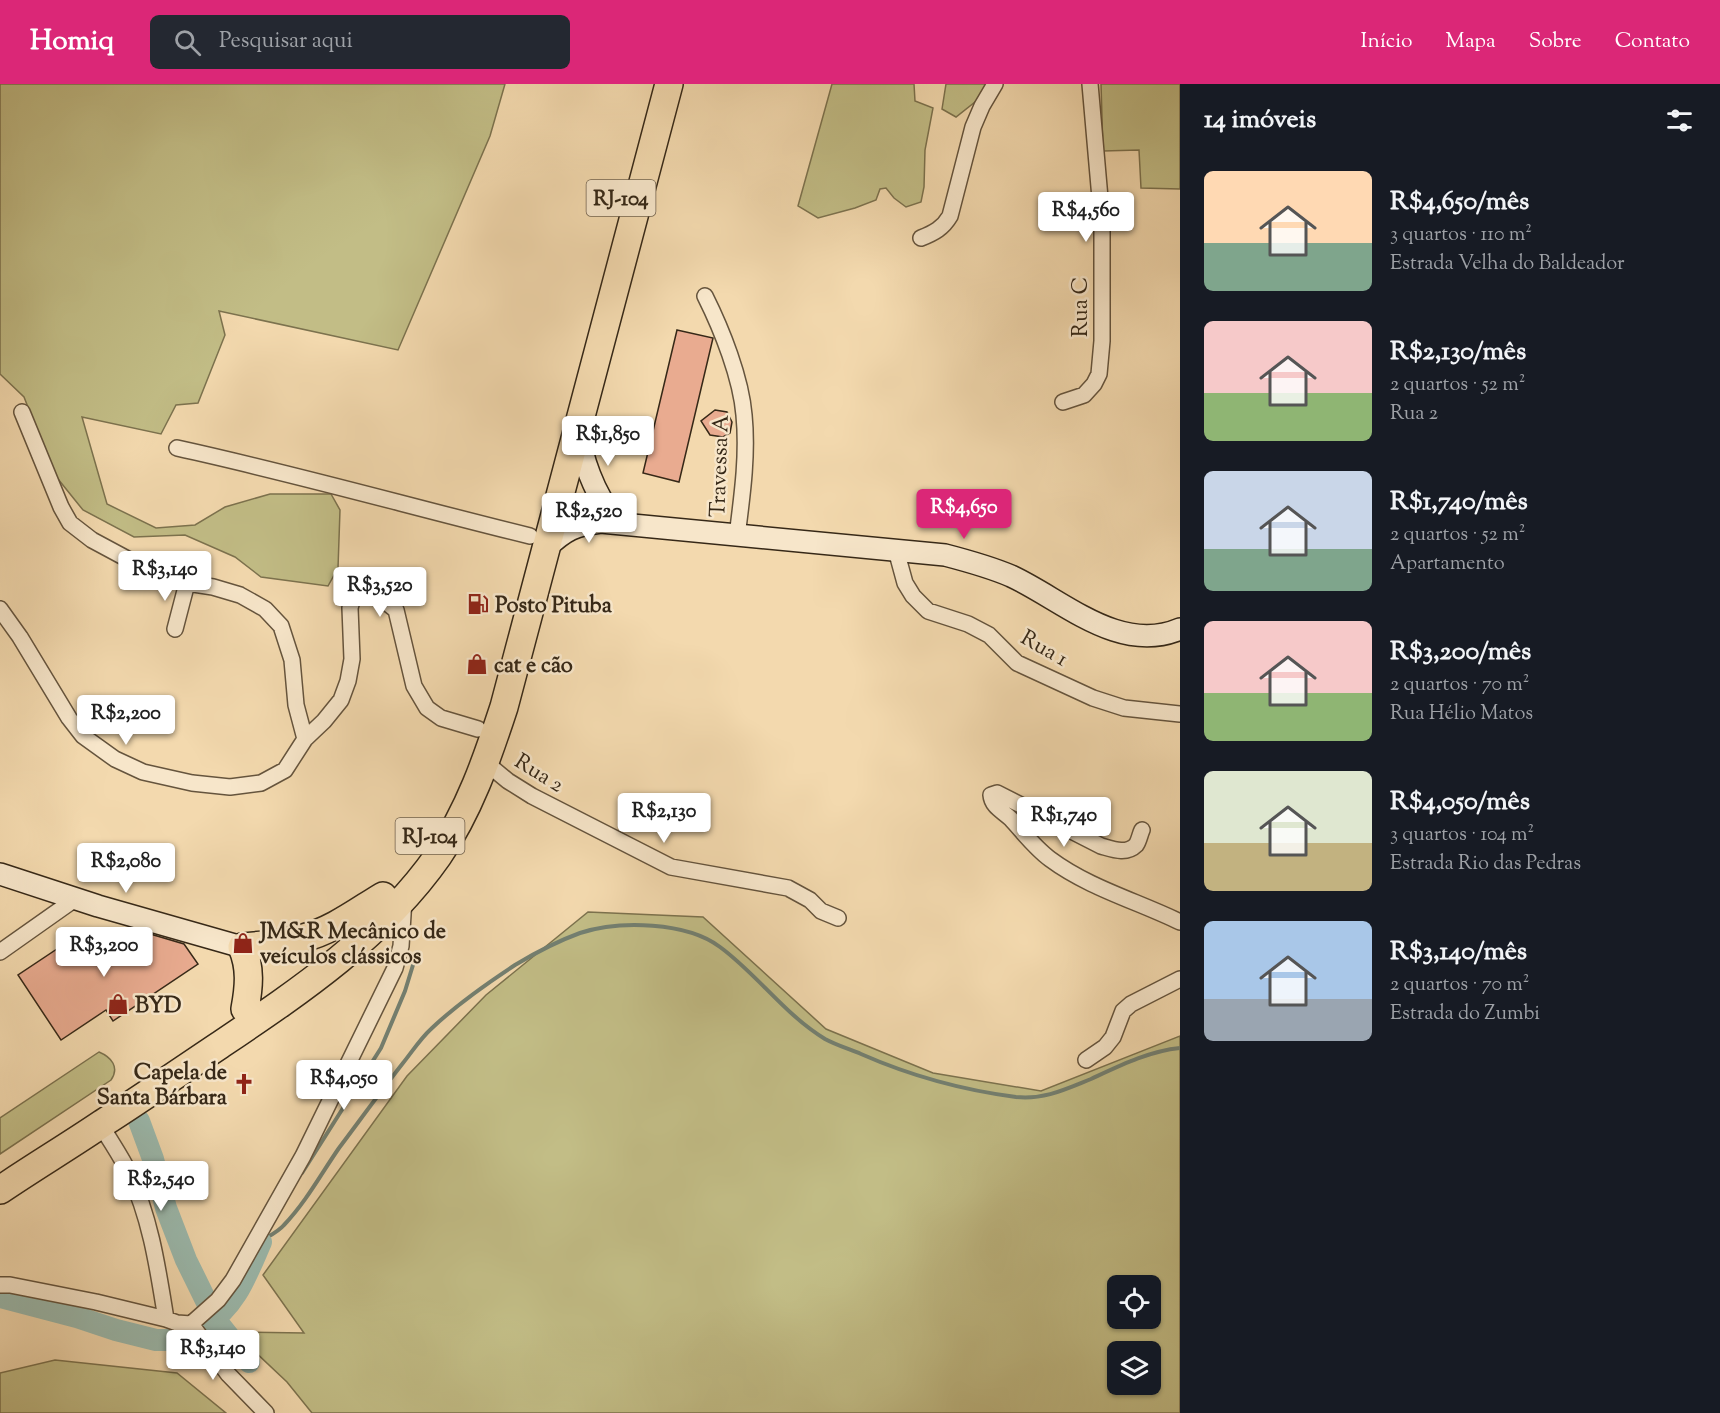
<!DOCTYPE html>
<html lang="pt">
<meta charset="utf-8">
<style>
:root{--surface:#171b24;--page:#242831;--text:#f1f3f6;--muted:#9ea1a6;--accent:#db2777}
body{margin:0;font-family:"Sorts Mill Goudy",serif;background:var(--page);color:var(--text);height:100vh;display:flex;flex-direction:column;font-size:22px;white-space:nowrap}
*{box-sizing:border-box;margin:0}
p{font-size:20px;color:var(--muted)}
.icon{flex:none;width:33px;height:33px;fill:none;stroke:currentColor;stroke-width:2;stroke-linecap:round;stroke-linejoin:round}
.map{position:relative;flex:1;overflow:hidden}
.sheet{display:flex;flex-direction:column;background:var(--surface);width:540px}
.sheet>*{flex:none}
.tools{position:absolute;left:1107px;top:1191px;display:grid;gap:12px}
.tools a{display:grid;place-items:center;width:54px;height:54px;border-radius:9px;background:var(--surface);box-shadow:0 2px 4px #0004;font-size:30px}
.price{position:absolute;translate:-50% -51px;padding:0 14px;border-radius:6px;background:#fff;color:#222;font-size:20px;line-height:39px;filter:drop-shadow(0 2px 3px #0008)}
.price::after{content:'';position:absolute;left:50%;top:36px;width:18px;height:14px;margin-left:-9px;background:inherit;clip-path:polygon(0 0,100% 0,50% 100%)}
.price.on{background:var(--accent);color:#fff}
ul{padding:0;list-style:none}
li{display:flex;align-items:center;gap:18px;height:150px;padding:0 24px}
li span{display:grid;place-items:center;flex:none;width:168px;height:120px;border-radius:9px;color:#555}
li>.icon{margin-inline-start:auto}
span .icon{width:72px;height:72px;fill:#fffc;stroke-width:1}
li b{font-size:26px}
h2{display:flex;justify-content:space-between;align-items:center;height:72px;padding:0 24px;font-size:26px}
header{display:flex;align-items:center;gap:36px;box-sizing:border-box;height:84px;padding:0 30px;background:var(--accent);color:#fff}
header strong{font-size:28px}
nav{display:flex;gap:33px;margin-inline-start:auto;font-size:21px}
.search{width:420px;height:54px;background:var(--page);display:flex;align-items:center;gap:15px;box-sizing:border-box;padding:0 21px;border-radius:9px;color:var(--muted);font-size:22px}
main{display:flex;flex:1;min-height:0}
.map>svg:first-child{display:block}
</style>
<header>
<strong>Homiq</strong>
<div class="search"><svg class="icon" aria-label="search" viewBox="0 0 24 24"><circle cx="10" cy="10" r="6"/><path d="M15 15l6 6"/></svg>Pesquisar aqui</div>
<nav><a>Início</a><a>Mapa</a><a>Sobre</a><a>Contato</a></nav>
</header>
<main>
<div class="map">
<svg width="1180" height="1329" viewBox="0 0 1180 1329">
<rect width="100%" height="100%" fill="#f3d9ae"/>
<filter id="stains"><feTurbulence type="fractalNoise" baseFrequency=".00333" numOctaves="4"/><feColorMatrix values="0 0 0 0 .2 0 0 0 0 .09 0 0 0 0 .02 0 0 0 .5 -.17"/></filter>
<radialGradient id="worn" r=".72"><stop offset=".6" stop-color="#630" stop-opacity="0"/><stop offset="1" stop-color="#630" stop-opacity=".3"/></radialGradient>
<path fill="#c2bd86" stroke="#7c724e" stroke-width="1.5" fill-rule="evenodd" d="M0,0H505L490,52L398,266L219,227L225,251L198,319L176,321L161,350L82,333L107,420L156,444L195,441L225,423L270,410H331L340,426L338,484L328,502L261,493L235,473L185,451L134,453L83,426L54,390L24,313L0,290Z
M832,0H914L915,17L933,24L925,66L924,103L921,118L906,123L894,114L886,104L880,105L876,116L855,124L818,134L798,122Z
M946,0H989L980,14L956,33L942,25Z
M1101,0H1180V105L1141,104L1139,66L1103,67Z
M588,828L703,833L826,945L933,989L1041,1007L1180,952V1329H312L287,1298L234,1248L304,1249L263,1191L407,992L486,911ZM1118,1202H1150V1234H1118ZM1118,1268H1150V1300H1118Z
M99,968C111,973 120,983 111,996L0,1070V1034Z
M55,1276L177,1289L226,1329H0V1289Z"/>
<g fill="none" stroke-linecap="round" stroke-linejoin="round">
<path stroke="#738072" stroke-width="4" d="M302,1089L381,964L405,907L417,868
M261,1157C269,1152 278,1148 284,1141C306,1118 321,1090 339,1064C360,1036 381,1007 403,979C412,968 420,955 431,945C456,921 486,900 515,881C535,869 558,857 580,849C620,836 687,838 720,863C758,891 784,930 825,955C836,961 849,965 861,970C911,992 962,1006 1016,1013C1044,1016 1066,1005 1091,995C1119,982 1149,967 1180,964"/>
<path stroke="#9bbaae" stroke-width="22" d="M139,1037L153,1075L166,1124L186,1176L215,1235L249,1278
M0,1213L77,1233L116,1246L156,1256H171L187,1251
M205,1242C237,1220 246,1192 261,1158"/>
</g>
<path fill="#e9ab90" stroke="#362817" stroke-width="1.5" d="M677,246L713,254L679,398L643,389Z
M715,326L727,328L732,338L730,349L723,353L710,351L701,337Z
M130,844L184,860L198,880L113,937L106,926L61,956L18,891L72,855L85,874Z"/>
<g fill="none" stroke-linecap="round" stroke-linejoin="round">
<defs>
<path id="street" d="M921,154C934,149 943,144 950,132L973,43L982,22L995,0
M705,212C722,246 741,294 744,331C748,371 742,413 737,452
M1063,318L1084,311L1094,300L1099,290L1102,257V137L1090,0
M22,328L61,423L70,439L92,456L133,478L187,499L213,503L240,511L265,525L281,542L292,576L296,621L305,655
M177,364C296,390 412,423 530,452
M896,466L905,499L913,512L928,527L968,540L989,551L1017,579L1093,614L1124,624L1180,630
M0,525L20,553L69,634L83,652L115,675L143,688L192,699L230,703L261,699L285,686L305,655L324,637L341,616L348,597L352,575L350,524C357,493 382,515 396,526L414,602L427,624L441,634L478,645
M175,545L187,499
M485,678L508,697L532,712L671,783L788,804L810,816L821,827L838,834
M1142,746C1140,750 1139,757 1136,761C1126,771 1112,765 1101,762L997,709L991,711C992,723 1003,727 1011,735C1023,748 1035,764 1050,775C1089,804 1137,817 1180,838
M0,868L75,815
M1086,976L1105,963L1113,953L1123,927L1131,920L1180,895
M101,1041C110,1057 121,1072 129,1089C151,1135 158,1186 166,1235
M0,1201H10L96,1218L166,1235L177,1239L191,1240L218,1216L233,1196L303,1072L395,884L401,862L404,815
M191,1240L228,1290L266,1329"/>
<path id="secondary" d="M580,346C579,370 596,413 613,431C616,434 621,437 625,440
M546,464C565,446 575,441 601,438L945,471C968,477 990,483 1011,492C1063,516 1119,571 1180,545
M0,790L98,822L242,863"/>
<path id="highway" d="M245,925C249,903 251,884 242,863C263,861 283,860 303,854C332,847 358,827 383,812
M0,1106C34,1083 69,1062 103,1039C142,1014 181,987 220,961C300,907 382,852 438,772C469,727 487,675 504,623L669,0"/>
</defs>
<use href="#street" stroke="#65543d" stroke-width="18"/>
<use href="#secondary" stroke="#362817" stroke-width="24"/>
<use href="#highway" stroke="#362817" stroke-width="30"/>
<use href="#street" stroke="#f7e6ca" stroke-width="15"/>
<use href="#secondary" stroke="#f7e6ca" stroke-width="21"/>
<use href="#highway" stroke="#f3d9ae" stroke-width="27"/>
</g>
<defs>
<symbol id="fuel-bare" viewBox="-9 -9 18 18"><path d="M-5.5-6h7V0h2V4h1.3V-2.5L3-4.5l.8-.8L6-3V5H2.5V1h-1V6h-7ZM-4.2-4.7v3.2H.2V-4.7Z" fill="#8f2418" stroke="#f7e6ca" stroke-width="2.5" paint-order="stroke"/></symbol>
<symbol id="shop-bare" viewBox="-9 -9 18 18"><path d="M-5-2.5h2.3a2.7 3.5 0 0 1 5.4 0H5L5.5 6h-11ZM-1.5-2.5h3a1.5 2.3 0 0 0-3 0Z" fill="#8f2418" stroke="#f7e6ca" stroke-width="2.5" paint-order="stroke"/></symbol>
<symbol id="church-bare" viewBox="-9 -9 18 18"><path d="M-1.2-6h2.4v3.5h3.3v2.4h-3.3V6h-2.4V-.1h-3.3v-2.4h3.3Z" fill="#8f2418" stroke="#f7e6ca" stroke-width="2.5" paint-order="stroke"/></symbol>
</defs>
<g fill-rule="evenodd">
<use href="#fuel-bare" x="463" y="505" width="30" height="30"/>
<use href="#shop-bare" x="462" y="565" width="30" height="30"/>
<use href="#shop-bare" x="228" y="844" width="30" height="30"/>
<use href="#shop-bare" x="103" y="905" width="30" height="30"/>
<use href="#church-bare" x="229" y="985" width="30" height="30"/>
</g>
<g text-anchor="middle" stroke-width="5" stroke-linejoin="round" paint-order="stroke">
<g fill="#f7e6ca" stroke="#70614d" stroke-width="1.5">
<rect x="586.5" y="96" width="69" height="36" rx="4.5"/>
<rect x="395.5" y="734" width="69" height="36" rx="4.5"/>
</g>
<g font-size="21" font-weight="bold" fill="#362817">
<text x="621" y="121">RJ-104</text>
<text x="430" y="759">RJ-104</text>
</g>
<g font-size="22" fill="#362817" stroke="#f7e6ca">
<text transform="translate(1079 223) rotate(-90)" y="8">Rua C</text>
<text transform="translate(718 382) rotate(-88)" y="8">Travessa A</text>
<text transform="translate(1045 563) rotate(30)" y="8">Rua 1</text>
<text transform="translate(540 688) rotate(32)" y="8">Rua 2</text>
</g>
<g font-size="22" font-weight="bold" fill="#362817" stroke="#f7e6ca" text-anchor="start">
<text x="495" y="528">Posto Pituba</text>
<text x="494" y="588">cat e cão</text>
<text x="260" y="854">JM&amp;R Mecânico de<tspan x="260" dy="25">veículos clássicos</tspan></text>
<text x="135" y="928">BYD</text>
<text x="227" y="995" text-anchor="end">Capela de<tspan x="227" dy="25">Santa Bárbara</tspan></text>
</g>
</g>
<rect width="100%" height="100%" filter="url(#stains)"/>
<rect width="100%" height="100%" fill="url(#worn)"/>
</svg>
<div class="tools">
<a><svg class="icon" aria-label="locate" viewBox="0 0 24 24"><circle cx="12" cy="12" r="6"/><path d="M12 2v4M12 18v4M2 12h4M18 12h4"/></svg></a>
<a><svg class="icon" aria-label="layers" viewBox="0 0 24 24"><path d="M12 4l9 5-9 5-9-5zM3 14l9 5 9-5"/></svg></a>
</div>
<b class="price" style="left:1086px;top:159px">R$4,560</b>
<b class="price" style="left:608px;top:383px">R$1,850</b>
<b class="price on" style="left:964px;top:456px">R$4,650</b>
<b class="price" style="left:589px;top:460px">R$2,520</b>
<b class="price" style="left:165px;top:518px">R$3,140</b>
<b class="price" style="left:380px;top:534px">R$3,520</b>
<b class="price" style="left:126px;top:662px">R$2,200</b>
<b class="price" style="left:664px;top:760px">R$2,130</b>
<b class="price" style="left:1064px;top:764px">R$1,740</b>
<b class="price" style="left:126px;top:810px">R$2,080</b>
<b class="price" style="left:104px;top:894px">R$3,200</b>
<b class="price" style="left:344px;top:1027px">R$4,050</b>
<b class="price" style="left:161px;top:1128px">R$2,540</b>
<b class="price" style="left:213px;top:1297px">R$3,140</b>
</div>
<section class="sheet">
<h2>14 imóveis<svg class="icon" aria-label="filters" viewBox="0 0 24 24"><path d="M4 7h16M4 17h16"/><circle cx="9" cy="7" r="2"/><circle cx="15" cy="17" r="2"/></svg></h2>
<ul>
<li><span style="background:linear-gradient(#ffd9b3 60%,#7fa58c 0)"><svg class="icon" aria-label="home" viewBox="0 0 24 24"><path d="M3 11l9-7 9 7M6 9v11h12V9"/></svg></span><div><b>R$4,650/mês</b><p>3 quartos · 110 m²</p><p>Estrada Velha do Baldeador</p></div></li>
<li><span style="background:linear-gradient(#f6c9c9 60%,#8fb573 0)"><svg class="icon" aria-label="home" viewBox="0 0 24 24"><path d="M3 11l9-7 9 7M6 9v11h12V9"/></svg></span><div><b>R$2,130/mês</b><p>2 quartos · 52 m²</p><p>Rua 2</p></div></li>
<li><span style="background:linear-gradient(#c9d6e8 65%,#7fa58c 0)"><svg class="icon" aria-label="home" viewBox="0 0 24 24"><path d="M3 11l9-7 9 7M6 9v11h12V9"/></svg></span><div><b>R$1,740/mês</b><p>2 quartos · 52 m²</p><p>Apartamento</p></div></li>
<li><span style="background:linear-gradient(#f6c9c9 60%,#8fb573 0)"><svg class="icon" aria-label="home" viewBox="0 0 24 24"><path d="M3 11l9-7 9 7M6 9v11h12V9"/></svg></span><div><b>R$3,200/mês</b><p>2 quartos · 70 m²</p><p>Rua Hélio Matos</p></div></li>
<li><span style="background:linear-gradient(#dfe7d0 60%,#c2b280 0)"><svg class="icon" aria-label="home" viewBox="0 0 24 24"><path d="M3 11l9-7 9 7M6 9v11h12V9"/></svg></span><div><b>R$4,050/mês</b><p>3 quartos · 104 m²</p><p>Estrada Rio das Pedras</p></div></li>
<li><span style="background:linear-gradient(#a9c7e8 65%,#9aa5b1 0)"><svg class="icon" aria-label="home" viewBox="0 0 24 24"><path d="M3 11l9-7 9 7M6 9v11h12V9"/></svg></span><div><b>R$3,140/mês</b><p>2 quartos · 70 m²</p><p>Estrada do Zumbi</p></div></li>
</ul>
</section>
</main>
